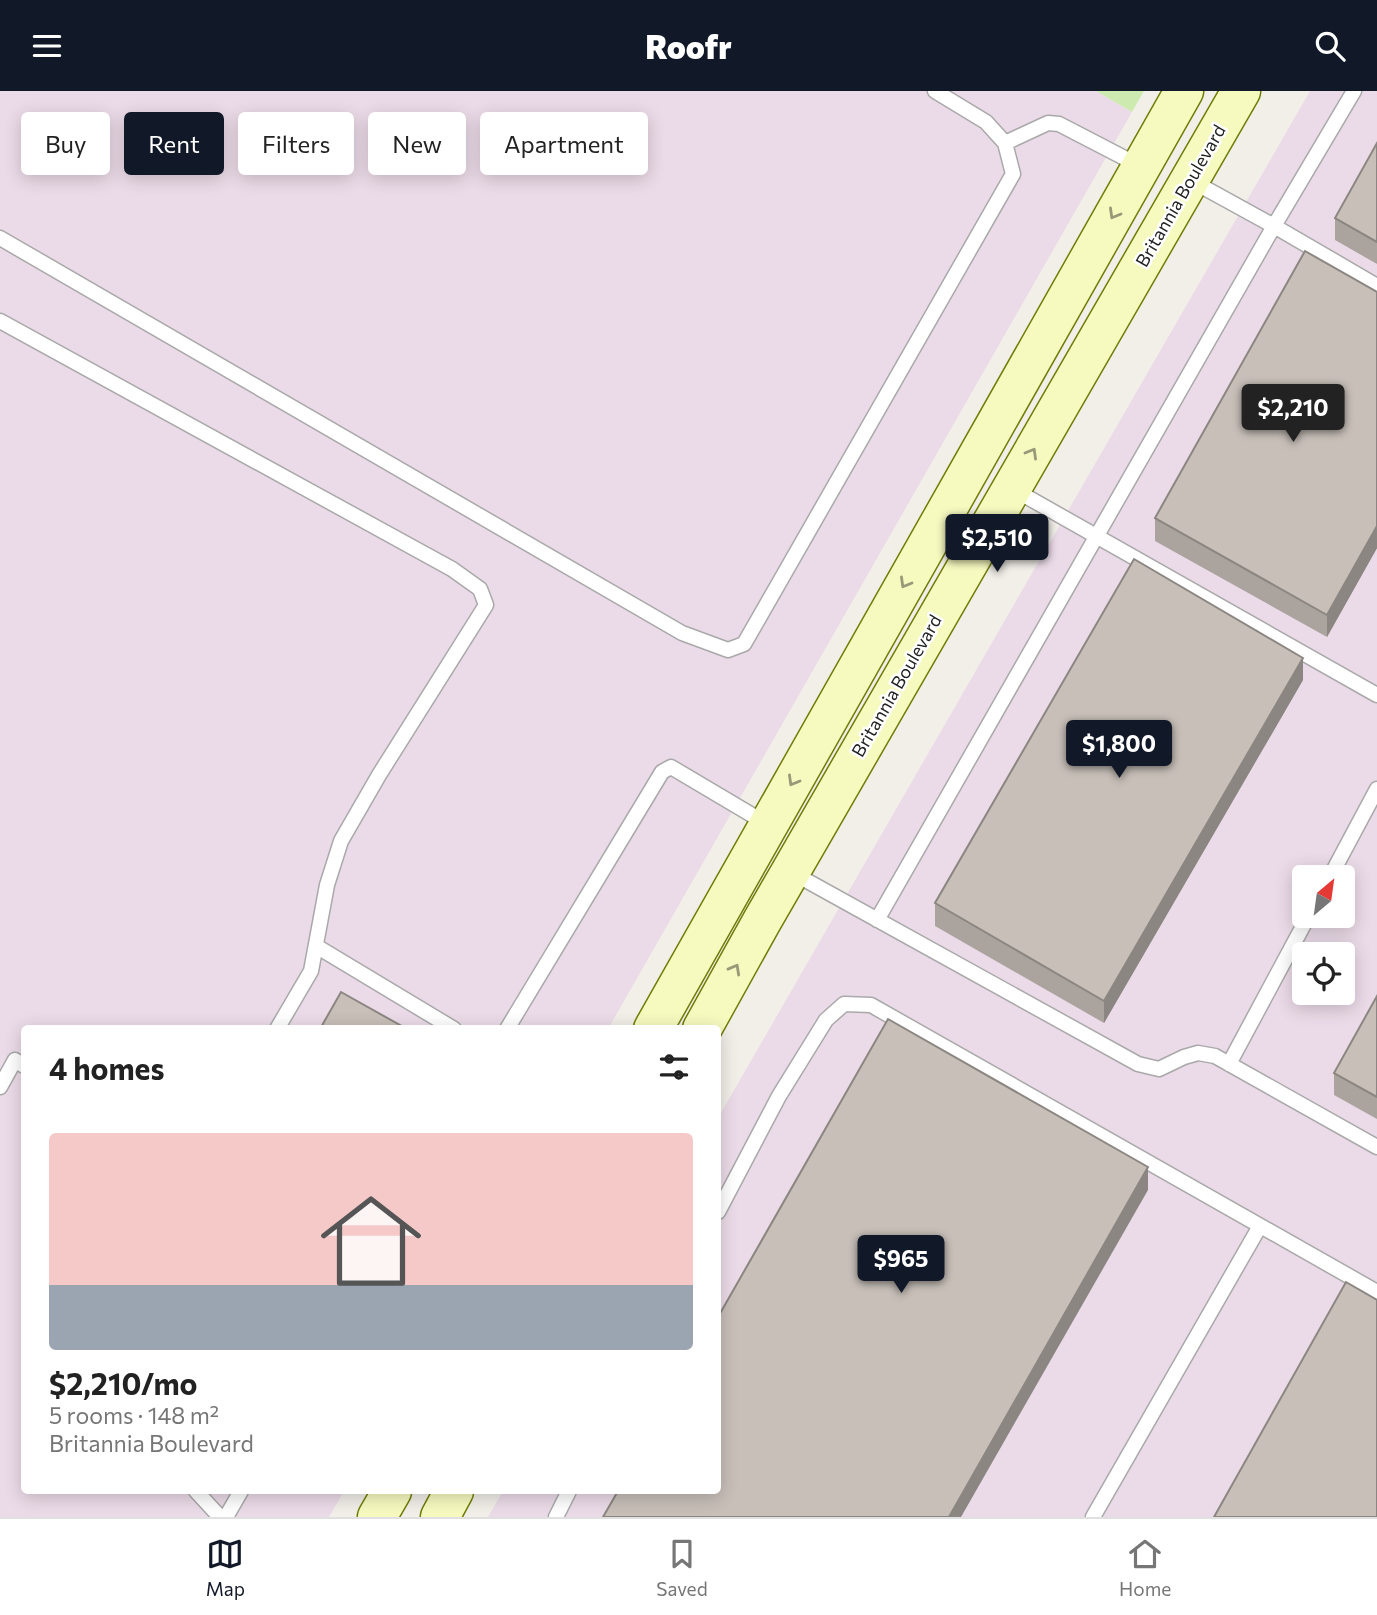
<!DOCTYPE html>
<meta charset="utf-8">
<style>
:root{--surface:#fff;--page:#f6f6f6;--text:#222;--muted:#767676;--line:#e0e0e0;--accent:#111827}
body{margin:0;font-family:Commissioner,sans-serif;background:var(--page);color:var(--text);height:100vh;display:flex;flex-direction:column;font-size:26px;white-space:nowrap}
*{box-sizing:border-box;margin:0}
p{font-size:23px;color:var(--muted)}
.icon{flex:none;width:38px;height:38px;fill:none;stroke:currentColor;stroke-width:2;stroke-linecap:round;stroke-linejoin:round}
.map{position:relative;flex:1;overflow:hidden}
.sheet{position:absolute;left:21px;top:934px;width:700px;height:469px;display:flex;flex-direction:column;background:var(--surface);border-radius:7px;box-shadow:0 4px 18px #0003}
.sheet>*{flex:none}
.hud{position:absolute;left:21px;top:21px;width:700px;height:63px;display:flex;gap:14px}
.needle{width:46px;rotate:29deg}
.fabs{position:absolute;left:1292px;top:774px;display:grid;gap:14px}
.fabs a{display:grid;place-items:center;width:63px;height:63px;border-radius:7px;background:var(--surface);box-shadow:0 4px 18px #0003;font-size:35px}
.price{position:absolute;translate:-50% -60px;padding:0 16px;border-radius:7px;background:var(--accent);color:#fff;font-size:23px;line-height:46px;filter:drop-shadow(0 2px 4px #0008)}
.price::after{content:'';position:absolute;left:50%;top:42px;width:21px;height:16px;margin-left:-10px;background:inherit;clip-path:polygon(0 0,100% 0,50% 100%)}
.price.current{background:#222;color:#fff}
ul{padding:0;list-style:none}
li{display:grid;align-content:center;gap:14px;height:371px;padding:0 28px}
li span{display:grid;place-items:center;height:217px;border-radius:7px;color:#555}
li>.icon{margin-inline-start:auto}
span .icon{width:126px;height:126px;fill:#fffc;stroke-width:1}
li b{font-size:30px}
h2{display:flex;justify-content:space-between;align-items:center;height:84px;padding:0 28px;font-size:30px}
.pill{padding:0 24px;border-radius:7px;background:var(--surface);box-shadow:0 4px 18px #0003;font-size:24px;line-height:63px}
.pill.current{background:var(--accent);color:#fff}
header{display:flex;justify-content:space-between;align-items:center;height:91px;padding:0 28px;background:var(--accent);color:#fff;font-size:32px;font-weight:800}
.menu{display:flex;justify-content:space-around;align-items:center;height:98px;border-top:2px solid var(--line);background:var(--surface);font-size:19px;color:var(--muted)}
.menu a{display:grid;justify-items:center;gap:4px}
.menu .current{color:var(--accent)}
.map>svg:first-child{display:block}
</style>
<header><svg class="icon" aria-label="menu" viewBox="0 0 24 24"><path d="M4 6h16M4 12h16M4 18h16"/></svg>Roofr<svg class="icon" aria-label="search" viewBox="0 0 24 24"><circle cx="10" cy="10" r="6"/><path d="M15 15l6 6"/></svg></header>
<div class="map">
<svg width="1377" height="1426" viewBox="0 0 1377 1426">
<rect width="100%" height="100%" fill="#f2efe9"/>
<path fill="#ebdbe8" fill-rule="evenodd" d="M0,0H1096L1132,21L608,938H24V1400H344L329,1426H0Z
M1310,0H1377V1426H488L503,1400H718V1027ZM1304,786H1342V824H1304ZM1304,863H1342V901H1304Z"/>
<path fill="#cdebb0" d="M1096,0H1144L1132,21Z"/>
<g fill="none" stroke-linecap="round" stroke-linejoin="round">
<defs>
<path id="service" d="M1005,52L1048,32L1059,33L1140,75
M1192,90L1274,135L1354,0
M0,147L682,542L728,559L744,553L1013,83L1005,52L986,31L935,0
M0,230L452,478L480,498L486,514L379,684L341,750L327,794L311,880L277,938
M1013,398L1377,604
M791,781L1138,973L1159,978L1184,966L1198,962L1215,965L1377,1056
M1330,786L1377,698
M877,829L1274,135L1377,195
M316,855L454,938
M507,938L662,681L671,676L767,733
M1229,973L1309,824
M0,996L15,969L24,975
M718,1121L779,1005L826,929L844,913L871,914L1377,1201
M196,1400L220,1426
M226,1426L241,1400
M556,1426L569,1400
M1093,1426L1260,1135"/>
<path id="secondary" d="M653,938L1184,0
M702,938L762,830L1241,0
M377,1426L392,1400
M440,1426L454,1400"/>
</defs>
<use href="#service" stroke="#a9a9a9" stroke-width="17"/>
<use href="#secondary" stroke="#707d05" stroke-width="41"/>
<use href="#service" stroke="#fff" stroke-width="14"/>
<use href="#secondary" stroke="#f7fabf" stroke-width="38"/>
</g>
<path fill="#aba49e" d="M1377,52V173L1335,149V127Z
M1377,201V457L1327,546L1155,450V427Z
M1303,589L1104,932L935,835V812Z
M1377,905V1028L1334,1004V982Z"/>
<path fill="#8b8681" d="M1377,435V457L1327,546V524Z
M1303,567V589L1104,932V910Z
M1148,1076V1099L961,1426H949Z"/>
<path fill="#c7bfb8" stroke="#8b8681" stroke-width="2" d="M1377,52V151L1335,127Z
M1305,160L1377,201V435L1327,524L1155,427Z
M1134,468L1303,567L1104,910L935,812Z
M341,901L407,938H320Z
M1377,905V1006L1334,982Z
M888,928L1148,1076L949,1426H603L618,1400H718V1226Z
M1346,1191L1377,1209V1426H1214Z"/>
<defs><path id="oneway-chevron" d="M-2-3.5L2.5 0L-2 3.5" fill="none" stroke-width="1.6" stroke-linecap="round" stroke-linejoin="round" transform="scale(1.75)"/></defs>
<g stroke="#979978">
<use href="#oneway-chevron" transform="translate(1114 123) rotate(120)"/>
<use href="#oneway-chevron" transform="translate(1032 362) rotate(-60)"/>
<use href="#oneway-chevron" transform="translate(905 492) rotate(120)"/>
<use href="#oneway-chevron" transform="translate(793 690) rotate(120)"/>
<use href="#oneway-chevron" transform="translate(735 878) rotate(-61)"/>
</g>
<g text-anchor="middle" stroke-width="5" stroke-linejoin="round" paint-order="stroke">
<g font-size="18" fill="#222" stroke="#fff">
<text transform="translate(1181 105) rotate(-60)" y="6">Britannia Boulevard</text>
<text transform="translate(897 595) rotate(-60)" y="6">Britannia Boulevard</text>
</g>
</g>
</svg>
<div class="fabs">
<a><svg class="needle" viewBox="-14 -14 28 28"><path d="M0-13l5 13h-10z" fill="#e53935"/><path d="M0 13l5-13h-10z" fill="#767676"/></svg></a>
<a><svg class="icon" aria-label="locate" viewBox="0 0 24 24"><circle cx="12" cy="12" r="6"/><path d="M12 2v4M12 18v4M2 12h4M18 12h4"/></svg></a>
</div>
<b class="price current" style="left:1293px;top:353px">$2,210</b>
<b class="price" style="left:997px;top:483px">$2,510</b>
<b class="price" style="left:1119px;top:689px">$1,800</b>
<b class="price" style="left:901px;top:1204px">$965</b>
<div class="hud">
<a class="pill">Buy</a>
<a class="pill current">Rent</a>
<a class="pill">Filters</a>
<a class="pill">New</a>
<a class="pill">Apartment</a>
</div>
<section class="sheet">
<h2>4 homes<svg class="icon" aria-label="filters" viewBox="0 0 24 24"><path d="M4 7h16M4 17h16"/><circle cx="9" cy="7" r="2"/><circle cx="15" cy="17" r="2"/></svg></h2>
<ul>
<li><span style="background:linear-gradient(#f6c9c9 70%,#9aa5b1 0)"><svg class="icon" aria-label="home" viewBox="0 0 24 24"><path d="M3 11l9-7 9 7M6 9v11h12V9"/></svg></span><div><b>$2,210/mo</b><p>5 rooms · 148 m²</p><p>Britannia Boulevard</p></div></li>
</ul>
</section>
</div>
<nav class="menu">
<a class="current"><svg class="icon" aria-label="map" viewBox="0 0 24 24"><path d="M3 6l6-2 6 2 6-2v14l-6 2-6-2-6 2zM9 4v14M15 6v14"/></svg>Map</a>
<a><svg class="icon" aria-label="saved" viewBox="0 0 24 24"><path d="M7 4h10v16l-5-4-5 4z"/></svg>Saved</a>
<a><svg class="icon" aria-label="home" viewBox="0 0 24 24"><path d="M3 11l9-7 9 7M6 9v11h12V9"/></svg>Home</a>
</nav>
